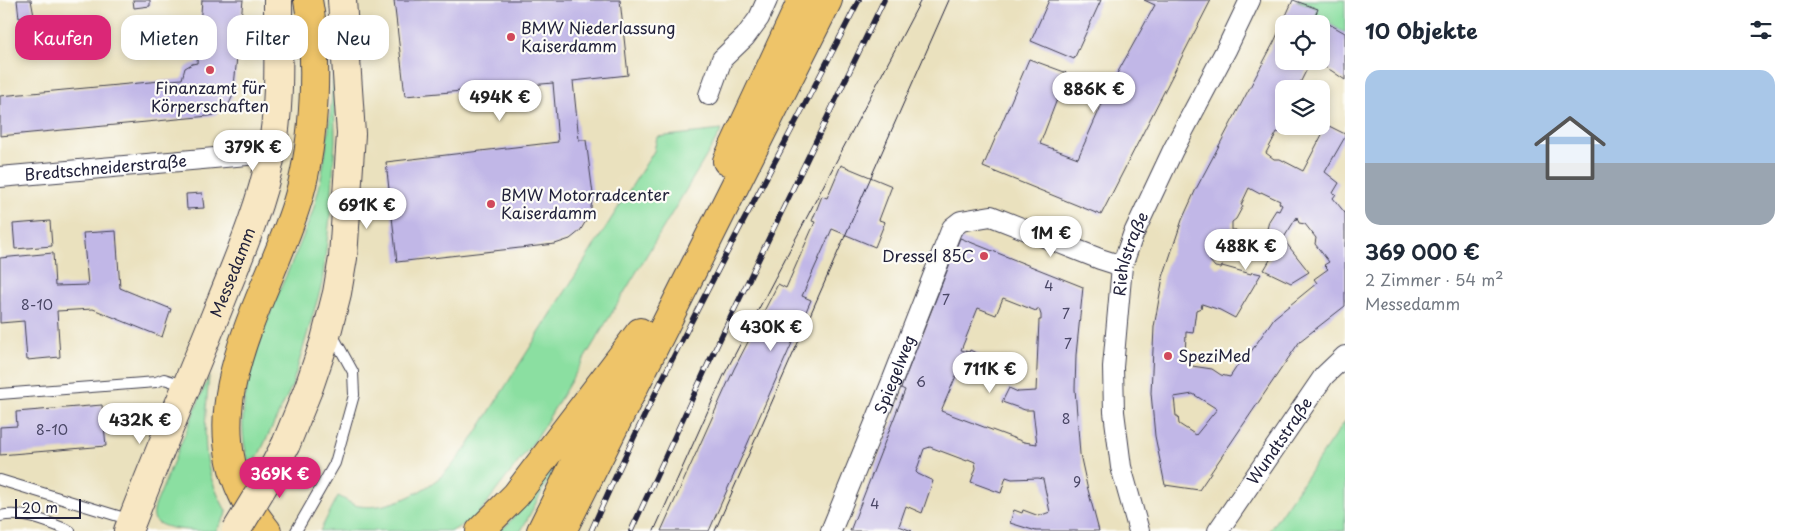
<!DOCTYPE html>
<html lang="de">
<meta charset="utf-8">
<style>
:root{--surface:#fff;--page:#f2f2f3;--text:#1f2937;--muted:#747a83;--accent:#db2777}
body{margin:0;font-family:"Playpen Sans",sans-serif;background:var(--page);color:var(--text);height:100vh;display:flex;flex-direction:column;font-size:19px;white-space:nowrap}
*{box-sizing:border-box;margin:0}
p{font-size:16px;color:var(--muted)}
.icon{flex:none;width:28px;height:28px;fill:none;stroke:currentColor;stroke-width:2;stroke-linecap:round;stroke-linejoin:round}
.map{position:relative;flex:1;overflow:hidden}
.drawer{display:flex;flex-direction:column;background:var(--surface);width:450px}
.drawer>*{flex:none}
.top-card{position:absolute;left:15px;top:15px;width:475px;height:45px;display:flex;gap:10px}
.buttons{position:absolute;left:1275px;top:15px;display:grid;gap:10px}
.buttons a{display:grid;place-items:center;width:55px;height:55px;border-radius:10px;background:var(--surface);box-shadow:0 2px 8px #0003;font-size:25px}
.scale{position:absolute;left:15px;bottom:12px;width:66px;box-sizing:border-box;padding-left:5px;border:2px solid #22223b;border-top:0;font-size:14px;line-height:18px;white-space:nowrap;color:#22223b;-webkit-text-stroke:4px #fdfcf7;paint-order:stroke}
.price{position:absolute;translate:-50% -42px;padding:0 11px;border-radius:18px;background:#fff;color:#222;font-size:16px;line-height:32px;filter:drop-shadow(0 1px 2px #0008)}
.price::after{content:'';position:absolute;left:50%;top:30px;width:15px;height:11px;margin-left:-8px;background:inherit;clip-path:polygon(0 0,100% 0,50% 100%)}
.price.selected{background:var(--accent);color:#fff}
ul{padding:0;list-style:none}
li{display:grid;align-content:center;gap:10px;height:265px;padding:0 20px}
li span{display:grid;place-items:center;height:155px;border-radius:15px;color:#555}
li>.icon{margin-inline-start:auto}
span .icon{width:90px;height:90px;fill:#fffc;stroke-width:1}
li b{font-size:21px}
h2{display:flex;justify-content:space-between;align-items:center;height:60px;padding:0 20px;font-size:21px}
.pill{padding:0 18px;border-radius:15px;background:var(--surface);box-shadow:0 2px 8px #0003;font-size:18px;line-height:45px}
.pill.selected{background:var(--accent);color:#fff}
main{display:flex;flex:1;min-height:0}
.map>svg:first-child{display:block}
</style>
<main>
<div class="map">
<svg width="1345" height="531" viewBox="0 0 1345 531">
<rect width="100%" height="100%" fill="#fdfcf7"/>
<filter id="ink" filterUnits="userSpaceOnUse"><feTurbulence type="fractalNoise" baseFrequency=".02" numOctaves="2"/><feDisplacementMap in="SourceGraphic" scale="10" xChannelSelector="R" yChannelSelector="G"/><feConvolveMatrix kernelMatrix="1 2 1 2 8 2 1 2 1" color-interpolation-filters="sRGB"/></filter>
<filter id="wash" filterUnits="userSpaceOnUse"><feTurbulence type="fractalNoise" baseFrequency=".0096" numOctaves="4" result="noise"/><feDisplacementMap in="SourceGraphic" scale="20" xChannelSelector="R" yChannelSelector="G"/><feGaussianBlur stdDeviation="1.12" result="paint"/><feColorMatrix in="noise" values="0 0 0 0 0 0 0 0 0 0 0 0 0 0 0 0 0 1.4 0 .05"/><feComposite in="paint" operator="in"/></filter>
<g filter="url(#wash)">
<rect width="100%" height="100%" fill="#eae1be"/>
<path fill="#8bdfa1" stroke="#56806e" d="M1296,0H1345V33L1315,16L1318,9Z
M334,65L335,141L331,208L322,284L292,386L252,469C221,404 276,301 302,239C306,228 311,218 314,207C327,162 331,111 334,65Z
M722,130L536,439L476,517L452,531H320L338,496C345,499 352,505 359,506C385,510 415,496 435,481C449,471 459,457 469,444L654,151L657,137Z
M209,376C206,412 200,453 215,488C218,496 223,505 227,513L216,531C200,531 159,531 154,518C153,515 154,510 155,506Z
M1345,421V531H1269Z
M560,458L521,531H499L508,524Z"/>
<g id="blocks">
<path fill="#c1b7e7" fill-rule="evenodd" d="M17,0H31L34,16L19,18Z
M133,0H150V6L134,8Z
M202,0H243L233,95L229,104L224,109L215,115L209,116L0,136V96L182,79L185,68L192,64L197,63Z
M394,0H620L628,75L573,81L579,140H586L593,194L590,214L580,231L570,239L555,244L397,262L386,162L558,142L553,83L405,96Z
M1049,0H1101L1074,59L1031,41Z
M1144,0H1211L1101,215L983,167L1029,59L1067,73L1040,144L1078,158L1109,88L1155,5Z
M1293,0L1318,9L1315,16L1345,33V80L1332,71L1314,61H1321V24H1284V61H1311L1297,89H1284V114L1280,123L1284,124V126H1286L1287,128L1283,133L1277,132L1266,153L1274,159H1280L1303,171L1327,125L1345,134V137L1325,172L1339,183L1333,193L1336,194L1333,198L1345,213V306L1300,341L1199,490L1165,485L1155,436L1151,393L1154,327L1163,277L1182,220L1196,189L1274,42ZM1249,188L1260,194L1261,192L1280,201L1279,203L1282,205L1279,211L1276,210L1269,221L1266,233L1280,243L1264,270L1291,283L1309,272L1283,239L1297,217L1299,223L1305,224L1316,238L1315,244L1329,262L1324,265L1328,269L1314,279L1317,283L1274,318L1246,359L1243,357L1230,377L1221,375L1212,369L1192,366L1185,361L1186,332L1193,333L1196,310L1201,308L1202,304L1220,310L1235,318L1261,274L1252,272L1251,274L1222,266L1221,268L1215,267L1210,261L1218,246H1221L1224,237L1235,241L1239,236L1236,230H1232V222L1236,219L1243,206L1241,205ZM1193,394L1217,409L1196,435L1179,424L1178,416H1176L1174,397Z
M841,165L892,186L879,220L885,222L875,247L832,229L802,296L811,300L709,531H661L734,369L778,284L786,288L815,222L812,221L822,196L827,198Z
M202,193L204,208L187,209L186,194Z
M50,221L52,246L15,249L13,224Z
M116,231L120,288L171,309L162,337L93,309L57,311L60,357L27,360L24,321L0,323V258L53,253L55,286L88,285L83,233Z
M960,238L1083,287L1076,355L1075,389L1080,454L1087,486L1099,531H1036L1010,523L1014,510L1022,513L1023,510L1039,516L1050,512L1043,479L1038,478L1012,479L1006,477L1001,493L971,482L976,468L975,462L968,459L967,461L930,447L924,449L916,472L918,474L933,481L922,513L906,506L899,526L912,531H850L905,390L901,388ZM1003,298L1036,311L1037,309H1039L1041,315V320H1039L1036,391L1018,392L1009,388L1002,402L1025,410H1033L1037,444L1024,442L941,411L959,369L973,375L980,355L970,350L969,352L961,350L978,308L996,315Z
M102,405L106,446L0,455V427L17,426L16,412Z"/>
</g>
</g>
<g filter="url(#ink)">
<use href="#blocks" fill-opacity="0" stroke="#403f4f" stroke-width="1"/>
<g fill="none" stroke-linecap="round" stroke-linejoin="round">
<defs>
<path id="lane" d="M0,394L156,382L164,379L187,386
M0,480L131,520
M0,516C24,511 48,522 70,531
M296,531L335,463L354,395L353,372L332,334"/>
<g id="street">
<path d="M709,95L722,59L745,37L759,18L767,0"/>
<path id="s1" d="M0,177L271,153"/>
<path id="s2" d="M831,531L893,379L952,228L961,221L991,216L1100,259L1122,266"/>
<path id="s3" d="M1139,531L1121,467L1114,412L1113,367L1122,266L1133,235L1173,150L1227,48L1250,0"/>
<path id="s4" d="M1218,531L1324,376L1345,356"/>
</g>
<g id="secondary">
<path d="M286,444L309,387L325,340L337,293L343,258L351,134L342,0"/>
<path id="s5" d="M128,531C158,453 191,377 222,299C241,252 261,205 271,155C281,104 278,52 278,0"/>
</g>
<path id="highway" d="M727,161L802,0
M267,531C258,519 248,507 242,493C195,396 273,288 299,196C315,139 319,58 308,0
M480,531L516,495L640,332
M541,531L628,355
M562,531L828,0"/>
</defs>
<use href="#lane" stroke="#403f4f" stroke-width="12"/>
<use href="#street" stroke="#403f4f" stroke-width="22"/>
<use href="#secondary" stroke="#403f4f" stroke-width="30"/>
<use href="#highway" stroke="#403f4f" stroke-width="30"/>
<use href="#lane" stroke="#fff" stroke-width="10"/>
<use href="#street" stroke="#fff" stroke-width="20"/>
<use href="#secondary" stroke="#f8e7c3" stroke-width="28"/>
<use href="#highway" stroke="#eec469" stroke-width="28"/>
<path stroke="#22223b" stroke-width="1" d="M654,531L724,375L921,0
M715,531L949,0"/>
<defs>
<path id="rail" d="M591,531C671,349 769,177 859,0
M631,531L709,362L884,0"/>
</defs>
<use href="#rail" stroke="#22223b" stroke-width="5.5"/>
<use href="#rail" stroke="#fdfcf7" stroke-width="4" stroke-dasharray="11" stroke-linecap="butt"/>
<defs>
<path id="secondary-bridge" d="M236,531L267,480L286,444"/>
</defs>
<use href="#secondary-bridge" stroke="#403f4f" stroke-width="30" stroke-linecap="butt"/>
<use href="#secondary-bridge" stroke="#f8e7c3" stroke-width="28"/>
</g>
</g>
<g fill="#d1495b" stroke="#fdfcf7" stroke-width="2">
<circle cx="511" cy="37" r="5"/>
<circle cx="210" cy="70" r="5"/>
<circle cx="491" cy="204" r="5"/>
<circle cx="984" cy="256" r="5"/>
<circle cx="1168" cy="356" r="5"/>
</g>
<g text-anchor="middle" stroke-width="4.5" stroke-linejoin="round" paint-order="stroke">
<g font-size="14" fill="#4a4766">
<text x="1049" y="291">4</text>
<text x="946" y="305">7</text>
<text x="37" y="310">8-10</text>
<text x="1066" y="319">7</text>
<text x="1068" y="349">7</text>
<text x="921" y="387">6</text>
<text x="1066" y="424">8</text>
<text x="52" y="435">8-10</text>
<text x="1077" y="487">9</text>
<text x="875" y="509">4</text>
</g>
<g font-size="16" fill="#22223b" stroke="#fdfcf7" text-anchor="start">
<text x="521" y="34">BMW Niederlassung<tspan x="521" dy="18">Kaiserdamm</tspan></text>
<text x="210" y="94" text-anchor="middle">Finanzamt für<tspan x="210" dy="18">Körperschaften</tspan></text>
<text x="501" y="201">BMW Motorradcenter<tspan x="501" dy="18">Kaiserdamm</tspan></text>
<text x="974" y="262" text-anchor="end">Dressel 85C</text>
<text x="1178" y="362">SpeziMed</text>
</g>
<g font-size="16" fill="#22223b" stroke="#fdfcf7">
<text dy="6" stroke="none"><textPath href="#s1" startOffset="106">Bredtschneiderstraße</textPath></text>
<text dy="6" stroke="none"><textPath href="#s3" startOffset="282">Riehlstraße</textPath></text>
<text dy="6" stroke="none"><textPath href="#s5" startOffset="279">Messedamm</textPath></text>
<text dy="6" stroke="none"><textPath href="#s2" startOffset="169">Spiegelweg</textPath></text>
<text dy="6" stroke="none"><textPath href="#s4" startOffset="109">Wundtstraße</textPath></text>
</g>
</g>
</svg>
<div class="buttons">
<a><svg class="icon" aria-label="locate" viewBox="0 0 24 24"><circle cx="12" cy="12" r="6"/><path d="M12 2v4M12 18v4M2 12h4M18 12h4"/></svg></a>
<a><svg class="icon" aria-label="layers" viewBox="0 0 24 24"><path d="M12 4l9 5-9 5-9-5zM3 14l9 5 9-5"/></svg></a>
</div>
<div class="scale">20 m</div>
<b class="price" style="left:1094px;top:114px">886K €</b>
<b class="price" style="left:500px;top:122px">494K €</b>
<b class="price" style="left:253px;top:172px">379K €</b>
<b class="price" style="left:367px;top:230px">691K €</b>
<b class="price" style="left:1051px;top:258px">1M €</b>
<b class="price" style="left:1246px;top:271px">488K €</b>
<b class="price" style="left:771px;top:352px">430K €</b>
<b class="price" style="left:990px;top:394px">711K €</b>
<b class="price" style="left:140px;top:445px">432K €</b>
<b class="price selected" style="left:280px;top:499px">369K €</b>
<div class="top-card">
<a class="pill selected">Kaufen</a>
<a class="pill">Mieten</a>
<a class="pill">Filter</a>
<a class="pill">Neu</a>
</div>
</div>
<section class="drawer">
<h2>10 Objekte<svg class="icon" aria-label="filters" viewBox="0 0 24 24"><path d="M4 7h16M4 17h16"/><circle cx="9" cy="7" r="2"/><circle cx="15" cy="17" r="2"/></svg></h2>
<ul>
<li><span style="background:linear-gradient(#a9c7e8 60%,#9aa5b1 0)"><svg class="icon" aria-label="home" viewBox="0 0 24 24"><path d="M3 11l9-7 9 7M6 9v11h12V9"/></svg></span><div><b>369 000 €</b><p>2 Zimmer · 54 m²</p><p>Messedamm</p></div></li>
</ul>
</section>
</main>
